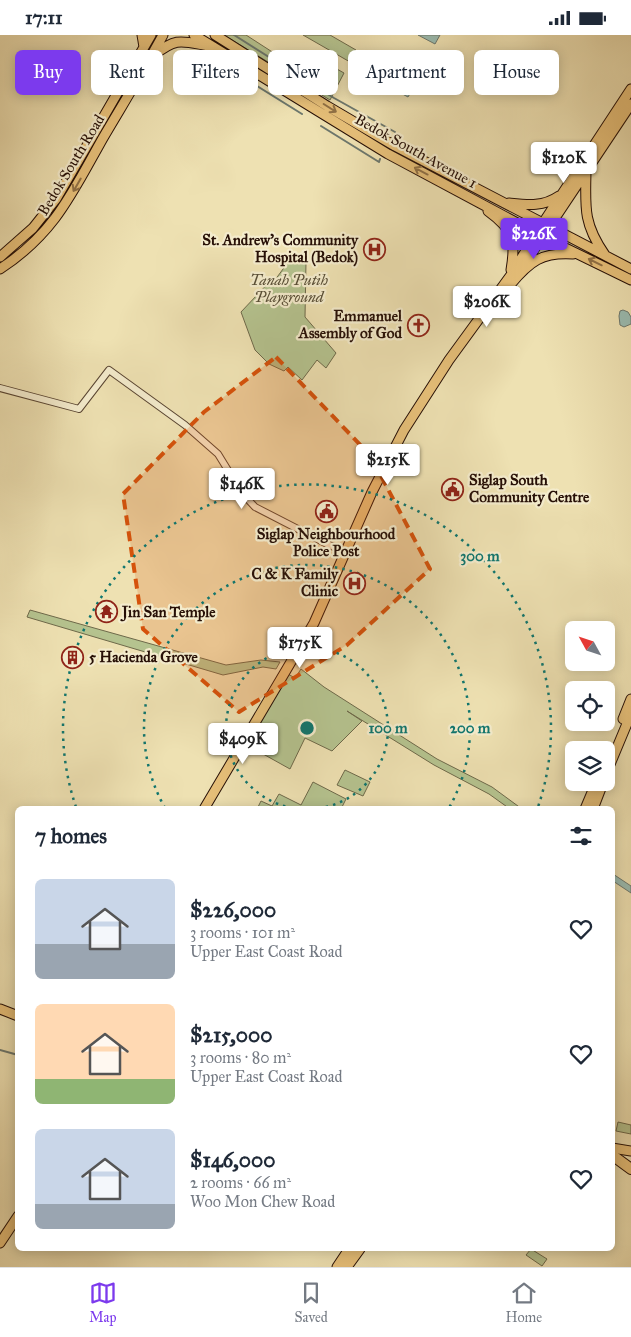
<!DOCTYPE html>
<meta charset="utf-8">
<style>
:root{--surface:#fff;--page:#f6f6f7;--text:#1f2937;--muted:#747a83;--line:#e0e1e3;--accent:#7c3aed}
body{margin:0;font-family:"IM FELL Great Primer",serif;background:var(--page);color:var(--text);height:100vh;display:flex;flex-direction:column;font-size:19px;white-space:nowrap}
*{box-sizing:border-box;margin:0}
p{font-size:16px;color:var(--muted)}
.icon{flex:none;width:28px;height:28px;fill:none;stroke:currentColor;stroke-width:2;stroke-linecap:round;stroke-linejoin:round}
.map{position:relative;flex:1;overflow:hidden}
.panel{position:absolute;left:15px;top:771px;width:600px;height:445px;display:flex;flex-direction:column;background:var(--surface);border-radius:8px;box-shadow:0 2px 12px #0003}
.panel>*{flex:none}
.guide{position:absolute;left:15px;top:15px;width:601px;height:45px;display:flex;gap:10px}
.needle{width:32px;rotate:310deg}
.controls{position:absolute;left:565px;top:586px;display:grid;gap:10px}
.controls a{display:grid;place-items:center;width:50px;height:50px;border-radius:8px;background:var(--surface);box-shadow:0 2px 12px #0003;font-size:25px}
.price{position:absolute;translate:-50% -42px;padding:0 11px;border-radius:5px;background:#fff;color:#222;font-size:16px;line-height:32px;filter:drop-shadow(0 1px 2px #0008)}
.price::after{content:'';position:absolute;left:50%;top:30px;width:15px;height:11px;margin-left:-8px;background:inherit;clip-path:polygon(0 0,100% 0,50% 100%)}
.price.current{background:var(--accent);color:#fff}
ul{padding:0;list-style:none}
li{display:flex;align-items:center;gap:15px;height:125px;padding:0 20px}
li span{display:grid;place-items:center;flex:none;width:140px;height:100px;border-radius:8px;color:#555}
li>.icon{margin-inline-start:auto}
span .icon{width:60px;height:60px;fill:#fffc;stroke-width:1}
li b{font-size:21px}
h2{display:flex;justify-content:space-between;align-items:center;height:60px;padding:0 20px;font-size:21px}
.tag{padding:0 18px;border-radius:8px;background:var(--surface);box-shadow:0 2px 12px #0003;font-size:18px;line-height:45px}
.tag.current{background:var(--accent);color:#fff}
.status{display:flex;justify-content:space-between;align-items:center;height:35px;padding:0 25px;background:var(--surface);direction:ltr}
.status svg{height:14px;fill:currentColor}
.tabs{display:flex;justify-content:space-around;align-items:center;height:70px;border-top:1px solid var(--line);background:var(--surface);font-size:14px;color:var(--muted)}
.tabs a{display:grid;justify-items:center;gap:2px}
.tabs .current{color:var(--accent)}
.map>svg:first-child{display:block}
</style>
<div class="status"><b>17:11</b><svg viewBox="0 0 49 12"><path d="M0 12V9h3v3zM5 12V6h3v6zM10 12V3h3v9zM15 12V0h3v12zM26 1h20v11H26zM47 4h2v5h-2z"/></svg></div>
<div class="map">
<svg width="631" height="1232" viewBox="0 0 631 1232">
<rect width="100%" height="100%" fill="#eee1b2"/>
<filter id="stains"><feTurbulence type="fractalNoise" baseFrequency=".004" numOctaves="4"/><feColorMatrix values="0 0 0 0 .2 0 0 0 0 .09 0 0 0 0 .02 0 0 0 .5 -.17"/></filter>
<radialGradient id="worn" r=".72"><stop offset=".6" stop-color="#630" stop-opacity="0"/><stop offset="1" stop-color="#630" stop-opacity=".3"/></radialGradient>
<path fill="#b5c38f" stroke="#6e694a" d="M224,0H246L311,42L321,25L344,38L330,65Z
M303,0H330L356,15L350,27Z
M294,219L306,227L305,282L336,318L326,333L317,325L302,345L288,332L284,336L269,329L255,315L241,277L273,243L275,245Z
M30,575L226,630L261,625L280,627L276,634L263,632L223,640L27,582Z
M301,634L324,652L437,724L492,752L522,774H510L489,759L434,730L347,676L362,686L332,716L305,703L290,734L247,710L288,639L295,643Z
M345,735L370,747L363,761L337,750Z
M313,747L346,764L341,774H257L261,766L272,771L279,759L301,770Z
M618,1087L631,1090V1099L616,1096Z
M531,1214L547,1224L542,1231L526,1220Z"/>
<path fill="#9abcb1" stroke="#6c776d" d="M418,0H440L435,9Z
M403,37L412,43L407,53L411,57L408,62L395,55L390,46L392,39Z
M623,275L628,277L631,282V289L624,292L620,290L619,281L620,276Z
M613,839L631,851V858L613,846Z"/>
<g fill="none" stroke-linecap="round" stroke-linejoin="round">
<path stroke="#6c776d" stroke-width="2" d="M234,0L334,63L395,97
M209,21L302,79
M321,91L379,127L380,124
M0,1015L18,1020"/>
<defs>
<path id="minor" d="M0,353L79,374L109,335L185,390L218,419L242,458L255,472L327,509L350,519"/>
<path id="major" d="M142,0L144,12
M194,0L388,119L549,205L631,245
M215,0L327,71L395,111L631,234
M154,20C177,2 181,6 209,11
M586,138C585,174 584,190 605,220
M509,168C528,170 543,172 559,161
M488,176C514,195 516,205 511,235
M0,222L33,193L56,164L151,0
M525,228L631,69
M0,234C55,198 72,158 103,103C123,69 144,35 163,0
M510,250C530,226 542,217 573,219
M623,684L631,664
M606,739L631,679
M204,774L314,588L372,457L404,395L449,325L511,240L543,188L631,54
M585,774L596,748
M593,774L603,748
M0,974L18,981
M612,1113L631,1116
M0,1208L18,1181
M337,1232L349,1214
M347,1232L360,1214"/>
<path id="highway" d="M612,1120L631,1134"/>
</defs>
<use href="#minor" stroke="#584431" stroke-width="8"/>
<use href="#major" stroke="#260f06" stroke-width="11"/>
<use href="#highway" stroke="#260f06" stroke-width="12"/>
<use href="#minor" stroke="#f4eccd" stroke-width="6"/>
<use href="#major" stroke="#e7c079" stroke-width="9"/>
<use href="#highway" stroke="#e7c079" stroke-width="10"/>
</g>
<defs><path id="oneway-shaft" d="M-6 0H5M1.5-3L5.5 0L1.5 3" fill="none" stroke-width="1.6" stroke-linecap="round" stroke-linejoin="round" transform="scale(1.25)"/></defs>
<g stroke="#907045">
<use href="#oneway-shaft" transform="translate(330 73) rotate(32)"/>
<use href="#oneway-shaft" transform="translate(421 136) rotate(-152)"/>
<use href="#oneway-shaft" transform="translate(77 150) rotate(120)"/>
<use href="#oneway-shaft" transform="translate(595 227) rotate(-154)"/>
</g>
<path fill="#d5520b" fill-opacity="0.2" stroke="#d5520b" stroke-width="4" stroke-dasharray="10 6" stroke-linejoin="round" d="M276,322L370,420L430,534L347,610L239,677L143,594L123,459L204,377Z"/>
<g fill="none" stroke="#0f766e" stroke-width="2.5" stroke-dasharray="2.5 5">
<path d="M300 774A81 81 0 1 1 314 774"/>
<path d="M165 773A163 163 0 1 1 449 773"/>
<path d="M76 772A244 244 0 1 1 538 772"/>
</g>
<defs>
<symbol id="hospital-ring" viewBox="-11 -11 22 22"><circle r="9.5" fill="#f4eccd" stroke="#8f2418" stroke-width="1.5"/><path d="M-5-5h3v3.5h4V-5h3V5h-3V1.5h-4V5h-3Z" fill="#8f2418"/></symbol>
<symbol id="church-ring" viewBox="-11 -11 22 22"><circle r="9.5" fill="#f4eccd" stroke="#8f2418" stroke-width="1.5"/><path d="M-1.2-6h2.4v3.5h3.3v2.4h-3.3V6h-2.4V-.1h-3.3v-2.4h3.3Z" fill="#8f2418"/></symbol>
<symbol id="civic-ring" viewBox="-11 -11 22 22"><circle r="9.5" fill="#f4eccd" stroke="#8f2418" stroke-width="1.5"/><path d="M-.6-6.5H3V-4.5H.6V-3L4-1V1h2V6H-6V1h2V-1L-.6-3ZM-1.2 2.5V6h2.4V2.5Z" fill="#8f2418"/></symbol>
<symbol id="temple-ring" viewBox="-11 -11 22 22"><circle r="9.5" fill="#f4eccd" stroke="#8f2418" stroke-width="1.5"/><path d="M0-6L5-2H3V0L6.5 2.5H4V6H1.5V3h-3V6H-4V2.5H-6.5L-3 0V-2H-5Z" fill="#8f2418"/></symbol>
<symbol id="building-ring" viewBox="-11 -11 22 22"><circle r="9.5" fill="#f4eccd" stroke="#8f2418" stroke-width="1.5"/><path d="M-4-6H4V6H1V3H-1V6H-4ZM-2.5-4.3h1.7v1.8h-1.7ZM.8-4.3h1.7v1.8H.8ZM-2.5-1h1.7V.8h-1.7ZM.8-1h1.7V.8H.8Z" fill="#8f2418"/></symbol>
</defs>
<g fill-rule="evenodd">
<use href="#hospital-ring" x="362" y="202" width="25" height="25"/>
<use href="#church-ring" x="406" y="278" width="25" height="25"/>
<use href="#civic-ring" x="440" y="442" width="25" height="25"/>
<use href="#civic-ring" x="314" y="464" width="25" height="25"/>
<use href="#hospital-ring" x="342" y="536" width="25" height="25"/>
<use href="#temple-ring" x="94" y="564" width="25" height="25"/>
<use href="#building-ring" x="60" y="610" width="25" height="25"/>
</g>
<g text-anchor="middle" stroke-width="4.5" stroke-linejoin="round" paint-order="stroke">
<g font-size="15" fill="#260f06" stroke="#f4eccd">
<text transform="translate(416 116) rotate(29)" y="5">Bedok South Avenue 1</text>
<text transform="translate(71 130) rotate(-59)" y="5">Bedok South Road</text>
</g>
<g font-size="15" font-weight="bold" fill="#260f06" stroke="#f4eccd" text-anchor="end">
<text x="358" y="210">St. Andrew's Community<tspan x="358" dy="17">Hospital (Bedok)</tspan></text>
<text x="402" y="286">Emmanuel<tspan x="402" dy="17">Assembly of God</tspan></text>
<text x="469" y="450" text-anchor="start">Siglap South<tspan x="469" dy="17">Community Centre</tspan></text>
<text x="326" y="504" text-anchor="middle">Siglap Neighbourhood<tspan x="326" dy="17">Police Post</tspan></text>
<text x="338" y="544">C &amp; K Family<tspan x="338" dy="17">Clinic</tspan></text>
<text x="122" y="582" text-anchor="start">Jin San Temple</text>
<text x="89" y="627" text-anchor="start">5 Hacienda Grove</text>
</g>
<g font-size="15" font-style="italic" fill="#584e36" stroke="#f4eccd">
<text x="289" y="250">Tanah Putih<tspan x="289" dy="17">Playground</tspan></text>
</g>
</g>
<circle cx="307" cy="693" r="8" fill="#0f766e" stroke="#f4eccd" stroke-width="2.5"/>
<g font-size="15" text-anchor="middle" font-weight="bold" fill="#0f766e" stroke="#f4eccd" stroke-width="4.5" stroke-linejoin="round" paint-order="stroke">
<text x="480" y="526">300 m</text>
<text x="388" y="698">100 m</text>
<text x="470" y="698">200 m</text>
</g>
<rect width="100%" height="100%" filter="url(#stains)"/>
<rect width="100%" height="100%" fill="url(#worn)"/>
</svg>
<div class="controls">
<a><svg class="needle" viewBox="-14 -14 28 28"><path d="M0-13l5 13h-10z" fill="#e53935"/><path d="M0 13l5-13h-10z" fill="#747a83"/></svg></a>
<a><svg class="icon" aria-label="locate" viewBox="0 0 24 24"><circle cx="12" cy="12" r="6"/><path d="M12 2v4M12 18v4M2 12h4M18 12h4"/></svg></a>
<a><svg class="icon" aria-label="layers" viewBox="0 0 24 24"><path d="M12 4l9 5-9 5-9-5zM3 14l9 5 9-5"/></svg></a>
</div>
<b class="price" style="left:564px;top:149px">$120K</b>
<b class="price current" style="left:534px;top:225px">$226K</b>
<b class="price" style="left:487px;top:293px">$206K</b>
<b class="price" style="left:388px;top:451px">$215K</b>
<b class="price" style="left:242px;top:475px">$146K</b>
<b class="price" style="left:300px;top:634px">$175K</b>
<b class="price" style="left:243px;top:730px">$409K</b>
<div class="guide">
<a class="tag current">Buy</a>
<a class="tag">Rent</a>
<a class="tag">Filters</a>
<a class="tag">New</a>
<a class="tag">Apartment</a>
<a class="tag">House</a>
</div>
<section class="panel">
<h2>7 homes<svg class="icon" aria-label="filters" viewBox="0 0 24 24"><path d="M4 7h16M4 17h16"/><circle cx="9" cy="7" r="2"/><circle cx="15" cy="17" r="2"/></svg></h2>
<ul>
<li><span style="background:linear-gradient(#c9d6e8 65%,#9aa5b1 0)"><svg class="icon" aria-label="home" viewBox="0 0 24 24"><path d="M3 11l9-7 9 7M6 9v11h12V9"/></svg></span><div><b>$226,000</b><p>3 rooms · 101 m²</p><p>Upper East Coast Road</p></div><svg class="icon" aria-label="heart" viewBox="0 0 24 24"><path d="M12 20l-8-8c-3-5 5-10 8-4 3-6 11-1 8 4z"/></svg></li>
<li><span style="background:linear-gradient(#ffd9b3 75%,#8fb573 0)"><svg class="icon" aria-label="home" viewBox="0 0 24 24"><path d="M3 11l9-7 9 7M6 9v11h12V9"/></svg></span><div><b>$215,000</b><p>3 rooms · 80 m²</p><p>Upper East Coast Road</p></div><svg class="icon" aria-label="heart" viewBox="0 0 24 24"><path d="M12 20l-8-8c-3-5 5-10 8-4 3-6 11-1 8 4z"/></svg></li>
<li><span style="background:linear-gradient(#c9d6e8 75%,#9aa5b1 0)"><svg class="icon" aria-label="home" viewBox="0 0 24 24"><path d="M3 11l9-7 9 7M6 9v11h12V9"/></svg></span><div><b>$146,000</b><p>2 rooms · 66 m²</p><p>Woo Mon Chew Road</p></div><svg class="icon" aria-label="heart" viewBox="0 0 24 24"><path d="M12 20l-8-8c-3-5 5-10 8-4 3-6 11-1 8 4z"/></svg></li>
</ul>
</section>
</div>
<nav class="tabs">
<a class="current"><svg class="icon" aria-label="map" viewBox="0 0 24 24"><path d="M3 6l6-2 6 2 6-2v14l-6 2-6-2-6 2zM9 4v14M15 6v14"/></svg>Map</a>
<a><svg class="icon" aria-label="saved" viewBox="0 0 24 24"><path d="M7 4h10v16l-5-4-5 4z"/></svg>Saved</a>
<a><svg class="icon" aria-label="home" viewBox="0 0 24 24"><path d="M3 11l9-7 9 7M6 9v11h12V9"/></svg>Home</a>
</nav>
